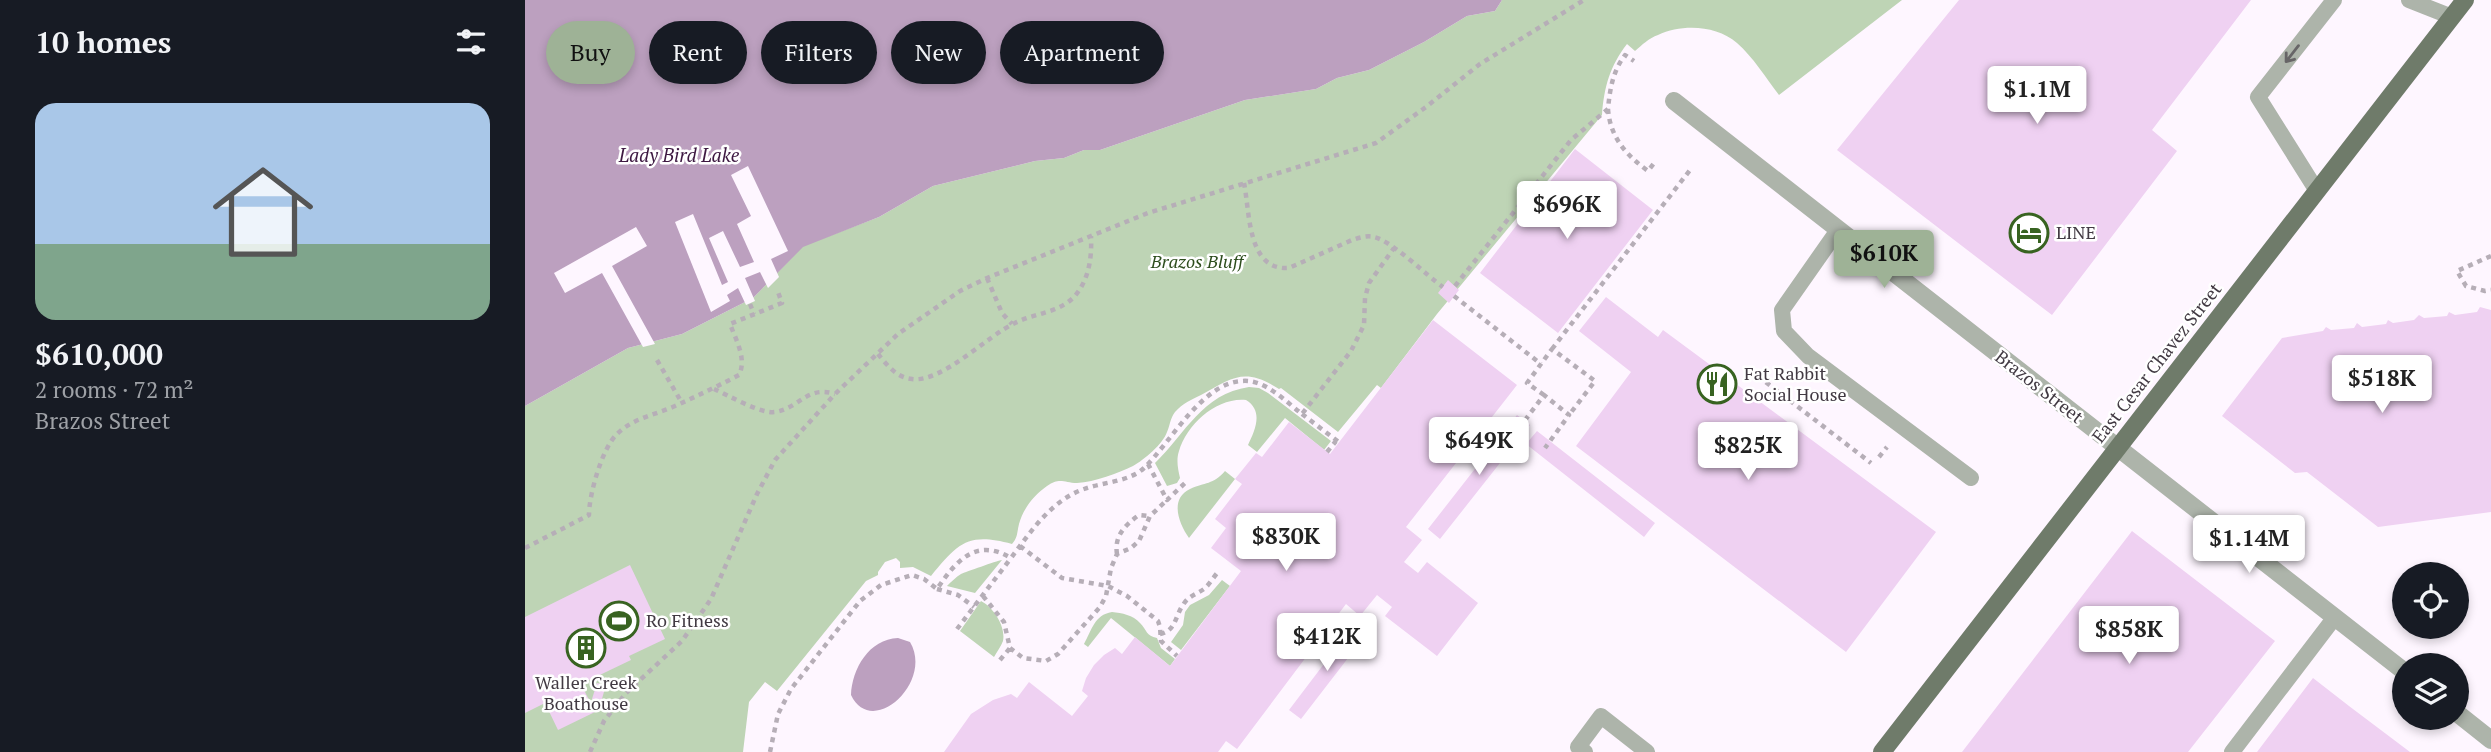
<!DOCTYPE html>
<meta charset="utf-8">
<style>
:root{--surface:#171b24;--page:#20242c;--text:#f1f3f6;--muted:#9ea1a6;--accent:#9eb296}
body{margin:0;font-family:"PT Serif",serif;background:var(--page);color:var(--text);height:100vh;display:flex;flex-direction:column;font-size:26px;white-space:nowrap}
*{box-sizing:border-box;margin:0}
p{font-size:23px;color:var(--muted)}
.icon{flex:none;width:38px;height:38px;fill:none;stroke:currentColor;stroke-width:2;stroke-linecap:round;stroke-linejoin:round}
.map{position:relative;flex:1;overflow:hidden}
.side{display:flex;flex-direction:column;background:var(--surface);width:525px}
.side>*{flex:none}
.banner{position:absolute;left:21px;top:21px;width:665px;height:63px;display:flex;gap:14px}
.tools{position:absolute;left:1867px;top:562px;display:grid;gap:14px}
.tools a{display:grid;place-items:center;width:77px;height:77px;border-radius:50%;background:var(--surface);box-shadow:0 4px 10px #0003;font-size:35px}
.price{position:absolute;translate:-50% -60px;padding:0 16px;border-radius:7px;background:#fff;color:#222;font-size:23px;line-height:46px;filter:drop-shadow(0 2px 4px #0008)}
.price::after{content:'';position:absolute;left:50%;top:42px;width:21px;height:16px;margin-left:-10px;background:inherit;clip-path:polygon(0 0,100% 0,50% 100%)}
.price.selected{background:var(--accent);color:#111}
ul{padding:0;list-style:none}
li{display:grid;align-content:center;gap:14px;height:371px;padding:0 35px}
li span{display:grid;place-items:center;height:217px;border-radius:21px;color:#555}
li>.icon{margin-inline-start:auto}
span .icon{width:126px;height:126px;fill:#fffc;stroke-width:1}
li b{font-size:30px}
h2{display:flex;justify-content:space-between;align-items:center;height:84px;padding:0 35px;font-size:30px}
.tag{padding:0 24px;border-radius:32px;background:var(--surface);box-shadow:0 4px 10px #0003;font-size:24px;line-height:63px}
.tag.selected{background:var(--accent);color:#111}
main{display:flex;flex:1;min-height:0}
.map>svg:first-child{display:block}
</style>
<main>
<section class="side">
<h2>10 homes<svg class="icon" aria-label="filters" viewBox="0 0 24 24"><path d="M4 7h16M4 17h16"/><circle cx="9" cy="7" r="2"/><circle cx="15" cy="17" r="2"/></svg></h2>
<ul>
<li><span style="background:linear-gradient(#a9c7e8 65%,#7fa58c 0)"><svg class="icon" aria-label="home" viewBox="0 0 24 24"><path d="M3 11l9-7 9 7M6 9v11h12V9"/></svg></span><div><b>$610,000</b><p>2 rooms · 72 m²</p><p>Brazos Street</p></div></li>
</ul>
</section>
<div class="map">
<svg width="1966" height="752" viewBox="0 0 1966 752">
<rect width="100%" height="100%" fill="#fef6ff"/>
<path fill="#bed4b5" d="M977,0H1377L1254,95C1241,78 1228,57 1212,43C1191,25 1157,24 1133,35C1124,38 1117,45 1110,51L1102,44C1085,66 1079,87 1077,115L912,314L856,388L852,385L813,432L756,388L754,389C720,367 708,377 676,395C666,400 658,403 650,412C645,419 645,425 642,432C638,444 619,460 608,466C593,473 570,482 552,483C539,483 535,477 522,486C509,495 498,509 494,524C492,532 493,537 487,544C443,532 433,543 406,576L388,567L375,568V562L371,558L360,562L353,572V575L341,581L252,691L240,682L224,702L218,752H0V406L103,348L157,334L228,298L278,246L354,217L408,186L510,161L539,158L559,150H575L720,100L791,89L812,78L844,70L899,42L942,16L970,11Z
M724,387L734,388L743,393L806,441L799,450L760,418L732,452L723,445C730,430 739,411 721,400C692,397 662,424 654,451C651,460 653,469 655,478L652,483L642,486L630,463C661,433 677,394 724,387Z
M700,471L710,479L664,538C654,524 644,499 665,489C680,482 688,485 700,471Z
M477,560L450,593L422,586C426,582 431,577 436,574C441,572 471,561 477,560Z
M697,580L705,586L656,650L646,642L658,625L660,612L665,605L684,595Z
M456,601C468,607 481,626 478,641C476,646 472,652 469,657L435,631Z
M587,612C597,613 608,615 615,623C622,630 621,636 632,638L636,648L650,659L645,666L586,618L563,647L559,644C567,630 569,615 587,612Z"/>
<path fill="#bca0bf" d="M0,0H977L970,11L942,16L899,42L844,70L812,78L791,89L720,100L575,150H559L539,158L510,161L408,186L354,217L278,247L228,298L157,334L103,348L0,406Z
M373,638L385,642C409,682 347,739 326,695C327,669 344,639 373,638Z"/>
<path fill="#fef6ff" d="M223,166L263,251L246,259L254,277L243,288L235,272L220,278L230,301L221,305L213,288L202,295L205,301L186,312L150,222L168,214L197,285L203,282L184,238L198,231L215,267L229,262L212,224L226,216L206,175Z
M111,227L122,246L87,266L130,344L118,347L77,273L40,293L29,273Z"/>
<path fill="#efd1f2" d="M1434,0H1726L1627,130L1652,151L1527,315L1312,150Z
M1050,149L1128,210L1033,333L955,273Z
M923,280L934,290L924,303L913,293Z
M1081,297L1133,337L1138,330L1411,532L1321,652L1051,446L1106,372L1054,331Z
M1955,307L1966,310V512L1853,527L1782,472L1770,473L1697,416L1757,338L1798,331L1801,327L1806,330L1829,328L1832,323L1837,327L1861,324L1863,320L1868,323L1889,320L1894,315L1899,318L1922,316L1924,312L1930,315L1952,312Z
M908,320L992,385L881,527L897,540L879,562L893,573L902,562L953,603L912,656L860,616L867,607L852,595L835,616L821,604L712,749L701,741L693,752H419L446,714L468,700L486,694L492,698L504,682L547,716L563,696L557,691L561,678L569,665L579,655L590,648L597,654L610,637L645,666L716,571L686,548L701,528L690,519L717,484L710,479L731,453L737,457L764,422L805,454Z
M992,415L1005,425L915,539L903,529Z
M1012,431L1130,523L1119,537L1001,444Z
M1607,531L1750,641L1663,752H1437Z
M105,565L140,639L104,656L106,660L56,684L70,712L33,730L20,703L0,713V617Z
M827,627L840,636L776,719L764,710Z
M1788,678L1824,706L1885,752H1732Z
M72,683L81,685L76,702L67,699Z"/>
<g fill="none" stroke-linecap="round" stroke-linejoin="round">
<path stroke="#b6aeb7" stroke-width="4.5" stroke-dasharray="5 5" stroke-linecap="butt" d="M1083,109C1085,137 1101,155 1123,171L1130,162
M719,183C725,212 722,271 764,268L827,240C834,238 842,235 849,237C867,241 901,275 918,287
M1966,256L1932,271L1941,286L1960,291L1966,290
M462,278L477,313L487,324
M930,286L1046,140L1083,109C1085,88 1088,71 1100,55L1109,61
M929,296L1016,364
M225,304L229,314
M1027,349L1165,170
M353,354C362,365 372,378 387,379C417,383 462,336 490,323C510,313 533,313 549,297C564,280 567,258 566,236
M132,360L157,403
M1225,370L1346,463
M189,389C203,395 235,414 250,412C275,408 282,385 310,394
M1019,395L1002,383L1027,349L1070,381L1044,415
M777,414L815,443
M994,428L1019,395L1044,415L1020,448
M802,452L811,441
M1354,457L1362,447
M623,464L642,500L660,483
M495,546L537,578L583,586L602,596L633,621L635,627L636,641L652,656
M0,548L64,515C64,495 77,448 92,434C108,418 130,415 150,406C172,396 193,386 214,375C222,359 211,340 205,324L257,303L253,292
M592,554C589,536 600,525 614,515L625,516
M412,589L433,595L449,607
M458,596L479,622L485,648L498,658L521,661L533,654L575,607L581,596L586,568L592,554L606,548L614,541L625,516L642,500
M432,629L486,558
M635,634C651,631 650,616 658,605C663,596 672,594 679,589C685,584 689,576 694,571
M475,660L485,648
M65,752L79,721L101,693L157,641L186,599L232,494L250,460L310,394L373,334L435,291L462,278L623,213L851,143L901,107L955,64L1059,0
M245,752L253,714L266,689L335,601L356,585L387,575L399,579L412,589C431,561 451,537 486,558C506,531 527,500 559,489C578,482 604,482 619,468C646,442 677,383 717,381C740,379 760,401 777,414L826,351L839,325L840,298L844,283L869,248"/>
<path stroke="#adb4aa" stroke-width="16" d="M1884,0L1927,17
M1792,191L1733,97L1809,0
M1313,230L1257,310L1259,331L1283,356L1446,478
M1060,752L1053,747L1076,716L1122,752
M1707,752L1810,617"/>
<path stroke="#adb4aa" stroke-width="18" d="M1149,101L1880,672
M1932,713L1966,740"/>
<path stroke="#6f7b6a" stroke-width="18" d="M1357,752L1940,0"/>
</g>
<defs><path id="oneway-shaft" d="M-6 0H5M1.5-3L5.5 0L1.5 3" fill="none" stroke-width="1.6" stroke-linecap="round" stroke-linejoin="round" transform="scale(1.75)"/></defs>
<use stroke="#676567" href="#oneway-shaft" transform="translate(1767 54) rotate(128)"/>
<defs>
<symbol id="hotel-ring" viewBox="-11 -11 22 22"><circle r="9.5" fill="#fff" stroke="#386321" stroke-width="1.5"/><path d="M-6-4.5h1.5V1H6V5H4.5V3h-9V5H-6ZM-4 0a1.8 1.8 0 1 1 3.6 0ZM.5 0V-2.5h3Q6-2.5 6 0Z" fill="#386321"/></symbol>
<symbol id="restaurant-ring" viewBox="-11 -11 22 22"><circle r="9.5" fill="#fff" stroke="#386321" stroke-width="1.5"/><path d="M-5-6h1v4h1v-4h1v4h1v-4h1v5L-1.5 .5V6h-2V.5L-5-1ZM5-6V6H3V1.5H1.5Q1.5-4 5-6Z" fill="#386321"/></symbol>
<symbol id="stadium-ring" viewBox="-11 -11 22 22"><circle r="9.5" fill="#fff" stroke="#386321" stroke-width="1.5"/><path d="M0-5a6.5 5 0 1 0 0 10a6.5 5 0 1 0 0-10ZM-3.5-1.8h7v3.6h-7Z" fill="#386321"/></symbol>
<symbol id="building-ring" viewBox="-11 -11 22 22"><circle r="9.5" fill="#fff" stroke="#386321" stroke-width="1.5"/><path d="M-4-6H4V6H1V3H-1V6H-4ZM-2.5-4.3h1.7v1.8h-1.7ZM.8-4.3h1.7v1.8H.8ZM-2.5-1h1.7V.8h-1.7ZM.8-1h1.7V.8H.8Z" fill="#386321"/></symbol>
</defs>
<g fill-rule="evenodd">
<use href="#hotel-ring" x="1482" y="211" width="44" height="44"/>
<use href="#restaurant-ring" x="1170" y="362" width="44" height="44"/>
<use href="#stadium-ring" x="72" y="599" width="44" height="44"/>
<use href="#building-ring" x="39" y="626" width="44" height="44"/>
</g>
<g text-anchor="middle" stroke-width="5" stroke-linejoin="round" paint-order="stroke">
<g font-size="18" fill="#423a43" stroke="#fff" text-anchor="start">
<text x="1531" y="239">LINE</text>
<text x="1219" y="380">Fat Rabbit<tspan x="1219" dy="21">Social House</tspan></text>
<text x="121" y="627">Ro Fitness</text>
<text x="61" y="689" text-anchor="middle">Waller Creek<tspan x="61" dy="21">Boathouse</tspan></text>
</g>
<g font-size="18" font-style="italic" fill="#2d4d1d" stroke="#fff">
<text x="672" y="268">Brazos Bluff</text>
</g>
<g font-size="18" fill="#423a43" stroke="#fff">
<text transform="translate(1632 363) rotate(-52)" y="6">East Cesar Chavez Street</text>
<text transform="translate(1514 387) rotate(38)" y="6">Brazos Street</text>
</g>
<g font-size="19" font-style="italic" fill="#3d1841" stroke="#fff">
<text x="154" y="162">Lady Bird Lake</text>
</g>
</g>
</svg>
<div class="tools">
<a><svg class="icon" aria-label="locate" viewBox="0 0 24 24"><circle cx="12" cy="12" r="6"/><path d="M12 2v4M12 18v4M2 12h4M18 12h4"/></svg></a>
<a><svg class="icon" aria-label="layers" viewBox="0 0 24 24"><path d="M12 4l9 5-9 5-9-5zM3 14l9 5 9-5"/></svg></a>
</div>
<b class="price" style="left:1512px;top:126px">$1.1M</b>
<b class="price" style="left:1042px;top:241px">$696K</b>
<b class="price selected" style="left:1359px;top:290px">$610K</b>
<b class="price" style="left:1857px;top:415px">$518K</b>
<b class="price" style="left:954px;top:477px">$649K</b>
<b class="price" style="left:1223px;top:482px">$825K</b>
<b class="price" style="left:761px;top:573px">$830K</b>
<b class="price" style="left:1724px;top:575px">$1.14M</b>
<b class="price" style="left:1604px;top:666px">$858K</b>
<b class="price" style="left:802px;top:673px">$412K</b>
<div class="banner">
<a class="tag selected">Buy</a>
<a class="tag">Rent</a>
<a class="tag">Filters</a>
<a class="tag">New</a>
<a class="tag">Apartment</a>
</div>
</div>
</main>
